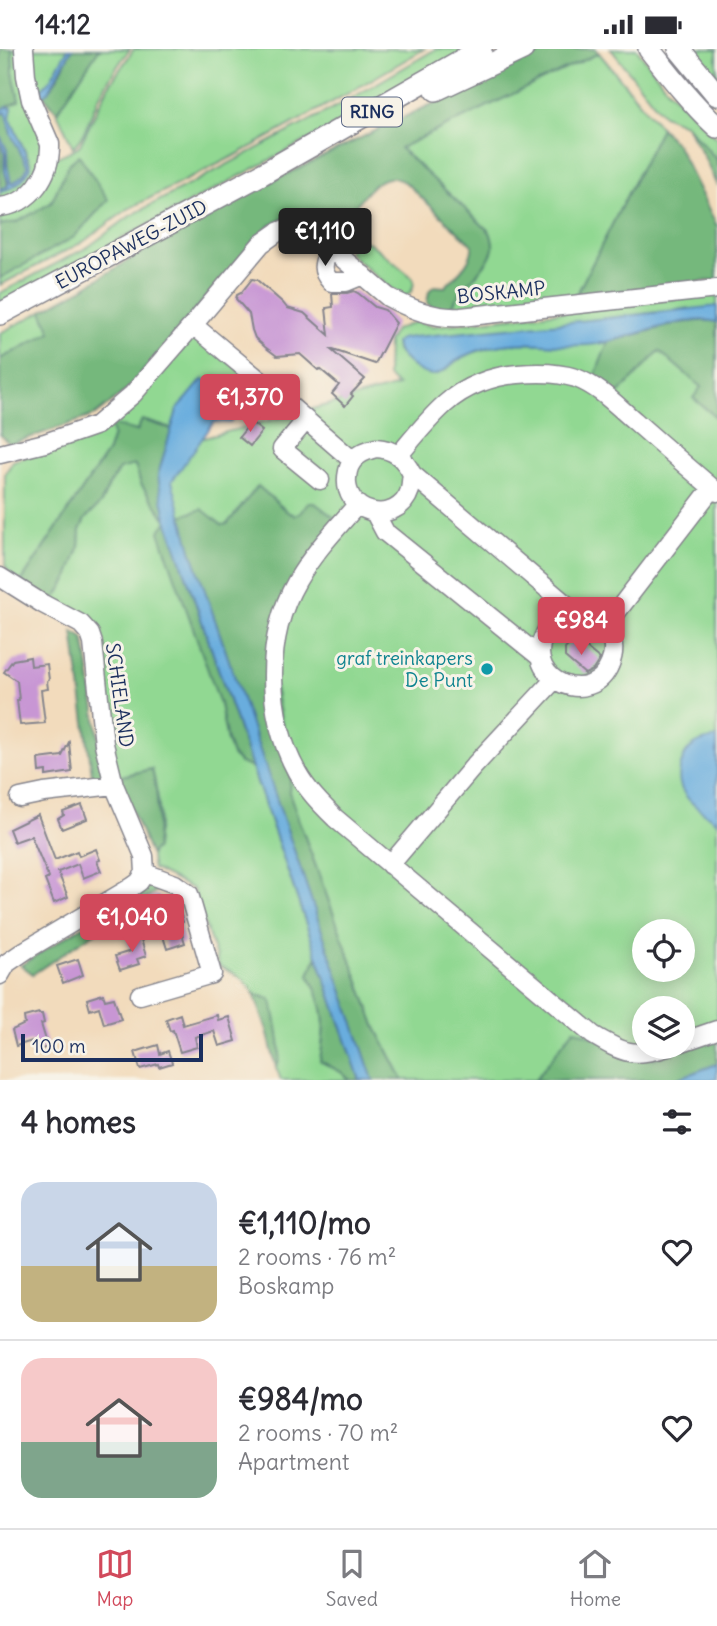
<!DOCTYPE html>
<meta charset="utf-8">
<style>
:root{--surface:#fff;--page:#f7f7f7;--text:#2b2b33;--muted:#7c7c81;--line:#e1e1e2;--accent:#d1495b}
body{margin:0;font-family:Delius,sans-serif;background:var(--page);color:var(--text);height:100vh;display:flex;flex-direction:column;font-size:26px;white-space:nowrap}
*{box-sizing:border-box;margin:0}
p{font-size:23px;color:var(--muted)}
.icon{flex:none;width:38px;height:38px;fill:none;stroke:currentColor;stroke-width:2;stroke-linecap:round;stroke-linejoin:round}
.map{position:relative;height:1031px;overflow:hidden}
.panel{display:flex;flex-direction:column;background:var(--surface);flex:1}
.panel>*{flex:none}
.buttons{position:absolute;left:632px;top:870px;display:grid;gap:14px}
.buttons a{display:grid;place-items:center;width:63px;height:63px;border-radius:50%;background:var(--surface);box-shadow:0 4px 18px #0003;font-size:35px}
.scale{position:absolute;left:21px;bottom:18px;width:182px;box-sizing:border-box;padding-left:7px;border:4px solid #1b2f5e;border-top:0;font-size:19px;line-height:24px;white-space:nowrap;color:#1b2f5e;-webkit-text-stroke:5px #f7f3e8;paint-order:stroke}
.price{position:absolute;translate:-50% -60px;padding:0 16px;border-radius:7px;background:var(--accent);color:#fff;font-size:23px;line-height:46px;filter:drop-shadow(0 2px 4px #0008)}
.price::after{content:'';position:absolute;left:50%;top:42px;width:21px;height:16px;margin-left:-10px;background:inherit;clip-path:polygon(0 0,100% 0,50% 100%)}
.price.current{background:#222;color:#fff}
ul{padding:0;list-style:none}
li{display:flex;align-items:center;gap:21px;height:175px;padding:0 21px}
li+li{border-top:2px solid var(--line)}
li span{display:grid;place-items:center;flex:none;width:196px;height:140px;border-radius:21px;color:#555}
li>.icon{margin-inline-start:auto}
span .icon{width:84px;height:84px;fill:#fffc;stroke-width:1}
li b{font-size:30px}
h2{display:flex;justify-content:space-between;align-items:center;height:84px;padding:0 21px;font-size:30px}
.status{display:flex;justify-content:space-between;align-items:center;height:49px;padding:0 35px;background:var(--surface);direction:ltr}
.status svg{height:19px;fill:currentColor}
.tabs{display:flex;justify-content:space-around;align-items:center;height:98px;border-top:2px solid var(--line);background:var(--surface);font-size:19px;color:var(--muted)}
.tabs a{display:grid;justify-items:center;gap:4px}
.tabs .current{color:var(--accent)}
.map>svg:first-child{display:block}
</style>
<div class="status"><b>14:12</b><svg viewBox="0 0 49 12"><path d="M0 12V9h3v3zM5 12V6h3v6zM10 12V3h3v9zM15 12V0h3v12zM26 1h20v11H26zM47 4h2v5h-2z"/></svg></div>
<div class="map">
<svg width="717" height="1031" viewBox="0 0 717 1031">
<rect width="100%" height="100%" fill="#f7f3e8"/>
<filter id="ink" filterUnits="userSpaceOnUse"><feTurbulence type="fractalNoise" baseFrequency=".0143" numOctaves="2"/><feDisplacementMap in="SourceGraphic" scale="14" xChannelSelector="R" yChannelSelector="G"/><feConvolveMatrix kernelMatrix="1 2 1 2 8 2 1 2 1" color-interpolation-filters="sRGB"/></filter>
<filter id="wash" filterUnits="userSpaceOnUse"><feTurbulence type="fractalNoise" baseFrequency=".00686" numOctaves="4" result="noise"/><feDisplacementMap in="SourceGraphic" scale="28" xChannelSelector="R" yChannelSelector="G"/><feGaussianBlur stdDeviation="1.57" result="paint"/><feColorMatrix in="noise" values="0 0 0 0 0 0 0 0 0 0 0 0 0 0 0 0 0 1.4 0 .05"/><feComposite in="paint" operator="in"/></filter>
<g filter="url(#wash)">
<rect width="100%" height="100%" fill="#f2dbbc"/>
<path fill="#91d892" stroke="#568478" stroke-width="2" fill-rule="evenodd" d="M12,0H20L45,98L31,137L0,153V143C15,138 26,131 31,115L9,67L12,59L9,57L19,52L13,24Z
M27,0H68L50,31L38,44Z
M99,0H130C118,15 108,31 99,48C91,64 86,86 73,98L57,63Z
M134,0H424L345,46L240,104L128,160L83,193L0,236V229L74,188L108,151L79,107L69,115L51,154L17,173L0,176V163L54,110C63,104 72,103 80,96L108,38Z
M436,0H472L423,30L0,254V244L88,198L130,167L345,53Z
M611,0H637L665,37L717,90V111L685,75L663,66Z
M688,0H717V37Z
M599,4L661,79L576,247L451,261C460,234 501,212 490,183L400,99Z
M363,192L370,194L413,229C415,238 412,243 405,248L389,238L348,203L352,197Z
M717,245V997L601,1031H403L376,979L299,772L141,406L398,337L387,327L388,293L395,281L415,273L432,277L462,274ZM690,259L556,295L518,294L495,297L472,304L456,312L444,322L427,325L413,318L403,309L396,301L395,295ZM644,882H682V920H644ZM644,959H682V998H644Z
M42,262L52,283L0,310V284Z
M195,286L260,338L241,360L203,331L177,361L172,380L142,371L137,382L113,386L108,402L21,533L9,523L5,517V425L13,412L100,384L139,349Z
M135,415L141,435L167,472L220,655L227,692L232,707L240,714L252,719L317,907L309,926C327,962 326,973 320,1012L341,1023L350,1031H281L276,1018C287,1003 272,965 265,948L254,945C246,930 234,924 219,917L193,840L153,820C148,798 153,801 158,782C162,763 157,739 151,720L118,728L113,714L100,587L54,552L67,531L79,499L80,481L85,470L101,454L109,436L119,420Z"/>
<path fill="#74b87c" stroke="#48746d" stroke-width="2" d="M0,0H12L13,24L19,52L0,62Z
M72,0H99L57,63L43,46C57,36 64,15 72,0Z
M550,0H595L599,4L400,99L490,183C492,189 494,194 493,200C488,220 459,237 451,261L435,260L427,254L429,242L434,237L445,238C455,227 474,212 472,196L405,133C402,132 398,130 394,129C374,126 358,155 347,168L351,173L349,179L335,189L327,187L299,169L289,167L269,177L254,192L128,340L95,366L14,394L9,395L0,385V310L51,283L42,262L78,242L192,173L229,153L398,71Z
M5,62L11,85L28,118L24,125L13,135L9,129L8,123L7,101L0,87V65Z
M685,75L717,111V137L704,108Z
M661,79L677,96L717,177V231L576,247Z
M0,93C6,103 3,109 4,119C5,127 8,131 7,138L0,140Z
M79,106L108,151L74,188L0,229V176L17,173L51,154L69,115Z
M699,272H714L717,274V369L693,349L701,338L659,302L616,348L593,332L608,293L680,274Z
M142,371L172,380L158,426L166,468L252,719L240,714L232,706L227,692L220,655L159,483L167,472L141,435L135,416L119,420L109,436L101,454L85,470L80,481L79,499L67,531L54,552L21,533L108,402L113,386L110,375L137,382Z
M258,437L289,464L295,466L300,464L308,454H315L336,470L268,601L291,724L289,743L300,775L376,979L403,1031H373L191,501L181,467L202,460L222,476L227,475Z
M73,583L83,589L86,600L105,731L93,733Z
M152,720C159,746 159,772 156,799L150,805L118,728Z
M149,834L161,839L33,925L21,916L139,842Z
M317,907L360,1031H350L341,1023L320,1012C326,973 327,962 309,926Z
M254,945L270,950L273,956C275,972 285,1005 276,1018L267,981Z
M574,980L652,1010L717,989V1015L674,1031H535Z"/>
<path fill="#69adde" stroke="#426e9e" stroke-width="2" d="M68,0H72L48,43L40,48L38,47V44L50,31Z
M7,58L12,59L10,69L31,118C24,132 14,139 0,143V140L7,138L9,134L5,123V104L0,93V87L7,101V116L11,133L13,134L24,125L28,118L11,85L6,63L0,65V62Z
M717,257V273C686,264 631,290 597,295C564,300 530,290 496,297C483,299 468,305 456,312C449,317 443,325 434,326C420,327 397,307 395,294L400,290L413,288L561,274Z
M203,330L241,360L230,374L214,373L172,432L191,501L373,1031H360L166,468L161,446L158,426L177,361Z
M717,689V773C706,765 691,756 684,744C674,729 681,703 696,695C702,691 710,690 717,689Z
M717,1015V1029L712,1031H674Z"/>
<g id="blocks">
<path fill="#c896d4" d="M252,230L257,231L283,254L287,259L304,264L329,286L326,259L333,258L332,244H347L354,242L358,244L375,258L385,261L396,274L375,315L330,300L365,330L351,345L353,347L345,357L332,345L339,336L320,320L318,321L300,305L277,307L265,298L255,289L252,281L249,265L236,250L237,246L241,244Z
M251,373L262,382L250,397L239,388Z
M571,593H579L600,610L593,621L585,625L565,608V600Z
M30,608L31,617L47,615L49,631L47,632L48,640L41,641L45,674L20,676L17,651H19L17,632L4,623L13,611Z
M69,693L72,723L46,727V722L39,723L38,710L62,707Z
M82,756L87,770L62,780L58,770L64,766L63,763Z
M38,766L55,811L77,802L79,807L96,800L100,811L97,812L101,822L83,829L78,815L58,823L68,848L54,854L45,831L49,829L31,787L14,793L9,780Z
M158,846L160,852L173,848L176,850L183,873L179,875L185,894L167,900L155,861L148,863L144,850Z
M140,887L146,907L137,910L139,915L120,921L115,907L131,902L127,891Z
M78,910L83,926L63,934L57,917Z
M103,945L105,951L114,949L121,970L104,975L99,958L90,961L87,950Z
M39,964V965H42L44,974L41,975L48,998L35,1002L32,992L16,997L12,981L25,975L24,968Z
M180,965L183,976L217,966L218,971L229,968L236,992L219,997L214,982L195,988L197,998L180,1003L173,981L170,982L166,970Z
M158,996L160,1005L168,1002L172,1014L159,1018L158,1015L140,1020L135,1003Z"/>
</g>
</g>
<g filter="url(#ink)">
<use href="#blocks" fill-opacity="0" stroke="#86858d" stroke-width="2"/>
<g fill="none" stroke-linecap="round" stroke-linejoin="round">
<defs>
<path id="minor" d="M0,158C31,155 51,126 50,95L31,51L26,27L24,0
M330,198C324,213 319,220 331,233H346L363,226
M193,276L275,344L352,411
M306,371L282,400L320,431
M376,399C394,400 404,409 412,425C411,430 411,436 410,441C398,479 338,466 348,422C351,408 363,402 376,399Z
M0,405L45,394L97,376L133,345L193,276L261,195L278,183L291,178H304L315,186L388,248C410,260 436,270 461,268L717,240
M399,406C414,388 428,370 445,355C465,337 492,327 518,325C538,323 557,323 576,329C600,338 618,358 636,373C663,397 690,420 717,443
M412,425L576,564C601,569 621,588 610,615C592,660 525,632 543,589C549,573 561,567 576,564
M357,456C336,480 313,504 297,532C264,589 266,666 297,723C307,741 321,755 335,769L593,986C623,1004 633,1009 668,998
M375,464L385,483L540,608
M0,528L43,555L81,575L90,585L93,594L104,695L114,736L144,807L145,824L139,833L132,838L26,901L7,914L0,926
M605,578L712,439
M20,749L44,744L114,736
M390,816L474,717L554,631
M140,946L212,925L189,845L175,835L145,824
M682,993L717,981"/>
<path id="major" d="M649,0C670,27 692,55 717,78
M679,0L717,46
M436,41L523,0
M0,265L262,125L481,0"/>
</defs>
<use href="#minor" stroke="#86858d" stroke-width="21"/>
<use href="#major" stroke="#86858d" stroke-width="24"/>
<use href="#minor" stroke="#fff" stroke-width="18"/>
<use href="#major" stroke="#fff" stroke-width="21"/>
</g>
</g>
<circle fill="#0f9aa8" stroke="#f7f3e8" stroke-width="2.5" cx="487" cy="620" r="7"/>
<g text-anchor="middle" stroke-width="6" stroke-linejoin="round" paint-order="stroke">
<rect fill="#f7f3e8" stroke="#5d6a87" stroke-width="2" x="342" y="48.5" width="60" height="29" rx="5"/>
<g font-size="18" font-weight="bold" fill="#1b2f5e">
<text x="372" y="69">RING</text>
</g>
<g font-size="19" fill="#1b2f5e" stroke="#f7f3e8">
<text transform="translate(131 195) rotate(-28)" y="7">EUROPAWEG-ZUID</text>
<text transform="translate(501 243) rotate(-6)" y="7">BOSKAMP</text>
<text transform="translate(120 646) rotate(82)" y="7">SCHIELAND</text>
</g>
<g font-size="19" fill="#0d838f" stroke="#f7f3e8" text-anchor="end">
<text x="473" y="616">graf treinkapers<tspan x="473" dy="22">De Punt</tspan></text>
</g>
</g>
</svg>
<div class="buttons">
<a><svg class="icon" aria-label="locate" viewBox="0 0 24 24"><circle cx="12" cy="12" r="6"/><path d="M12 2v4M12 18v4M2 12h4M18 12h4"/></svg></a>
<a><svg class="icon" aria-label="layers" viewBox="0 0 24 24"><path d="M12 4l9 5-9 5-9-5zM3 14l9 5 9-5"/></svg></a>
</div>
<div class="scale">100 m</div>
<b class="price current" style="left:325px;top:219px">€1,110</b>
<b class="price" style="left:250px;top:385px">€1,370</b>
<b class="price" style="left:581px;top:608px">€984</b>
<b class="price" style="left:132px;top:905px">€1,040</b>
</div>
<section class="panel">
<h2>4 homes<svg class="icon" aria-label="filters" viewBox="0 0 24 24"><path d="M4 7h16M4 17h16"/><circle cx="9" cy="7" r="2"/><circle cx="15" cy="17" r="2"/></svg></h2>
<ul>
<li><span style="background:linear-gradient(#c9d6e8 60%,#c2b280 0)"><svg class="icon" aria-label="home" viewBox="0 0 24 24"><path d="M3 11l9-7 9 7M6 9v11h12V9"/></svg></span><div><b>€1,110/mo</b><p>2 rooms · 76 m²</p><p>Boskamp</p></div><svg class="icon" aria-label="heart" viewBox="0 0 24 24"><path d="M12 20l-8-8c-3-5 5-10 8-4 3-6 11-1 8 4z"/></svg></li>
<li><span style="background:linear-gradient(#f6c9c9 60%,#7fa58c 0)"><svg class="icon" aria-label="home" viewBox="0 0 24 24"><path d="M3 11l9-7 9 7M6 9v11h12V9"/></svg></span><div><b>€984/mo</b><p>2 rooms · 70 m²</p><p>Apartment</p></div><svg class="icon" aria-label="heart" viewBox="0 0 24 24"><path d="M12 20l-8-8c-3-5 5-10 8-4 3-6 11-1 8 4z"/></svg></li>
</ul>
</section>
<nav class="tabs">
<a class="current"><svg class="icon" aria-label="map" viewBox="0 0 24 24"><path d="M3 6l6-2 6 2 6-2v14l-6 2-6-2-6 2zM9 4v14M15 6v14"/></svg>Map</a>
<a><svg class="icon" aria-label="saved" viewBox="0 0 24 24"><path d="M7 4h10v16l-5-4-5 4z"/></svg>Saved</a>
<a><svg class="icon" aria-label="home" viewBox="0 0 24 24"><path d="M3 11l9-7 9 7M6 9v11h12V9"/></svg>Home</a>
</nav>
